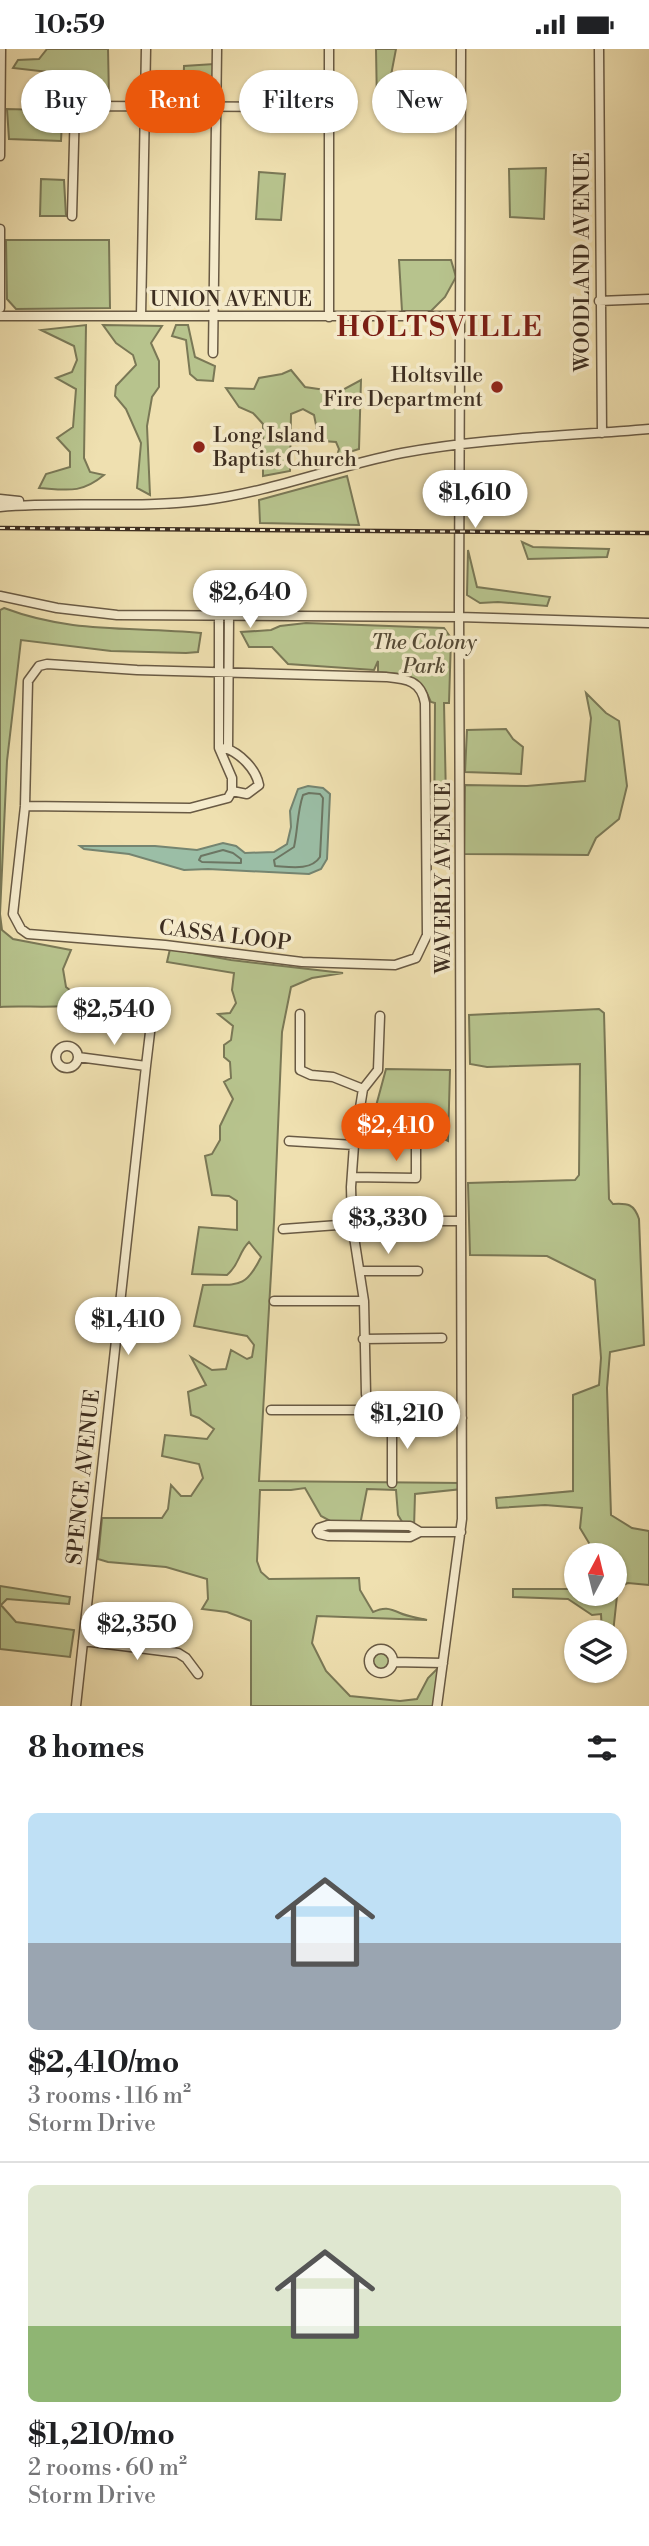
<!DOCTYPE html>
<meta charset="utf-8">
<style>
:root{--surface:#fff;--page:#f6f6f6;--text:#202124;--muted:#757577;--line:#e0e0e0;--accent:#ea580c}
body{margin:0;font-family:"Libre Bodoni",serif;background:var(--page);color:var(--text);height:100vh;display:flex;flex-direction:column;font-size:26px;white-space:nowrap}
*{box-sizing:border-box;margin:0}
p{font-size:23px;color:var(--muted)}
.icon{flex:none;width:38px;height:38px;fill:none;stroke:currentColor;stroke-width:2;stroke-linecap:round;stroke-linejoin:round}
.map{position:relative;height:1657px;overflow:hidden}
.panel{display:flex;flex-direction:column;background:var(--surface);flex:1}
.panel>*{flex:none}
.hud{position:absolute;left:21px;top:21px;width:607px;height:63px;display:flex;gap:14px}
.needle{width:46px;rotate:7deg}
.controls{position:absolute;left:564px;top:1494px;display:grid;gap:14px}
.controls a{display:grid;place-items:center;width:63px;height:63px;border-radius:50%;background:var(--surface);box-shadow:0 2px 5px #0004;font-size:35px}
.price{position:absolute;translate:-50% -60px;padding:0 16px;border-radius:24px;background:#fff;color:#222;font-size:23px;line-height:46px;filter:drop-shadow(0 2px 4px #0008)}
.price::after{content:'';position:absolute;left:50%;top:42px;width:21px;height:16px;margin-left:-10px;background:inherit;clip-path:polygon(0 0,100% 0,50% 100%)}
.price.selected{background:var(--accent);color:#fff}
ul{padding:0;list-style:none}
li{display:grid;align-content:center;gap:14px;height:371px;padding:0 28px}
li+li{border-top:2px solid var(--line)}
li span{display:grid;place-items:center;height:217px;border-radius:10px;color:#555}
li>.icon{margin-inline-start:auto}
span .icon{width:126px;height:126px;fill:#fffc;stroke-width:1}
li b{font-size:30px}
h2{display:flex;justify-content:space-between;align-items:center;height:84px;padding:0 28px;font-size:30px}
.chip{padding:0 24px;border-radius:32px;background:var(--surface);box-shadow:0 2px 5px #0004;font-size:24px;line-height:63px}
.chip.selected{background:var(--accent);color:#fff}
.status{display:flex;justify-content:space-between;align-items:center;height:49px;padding:0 35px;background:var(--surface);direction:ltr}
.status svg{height:19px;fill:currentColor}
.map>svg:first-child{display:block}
</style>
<div class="status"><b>10:59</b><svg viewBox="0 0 49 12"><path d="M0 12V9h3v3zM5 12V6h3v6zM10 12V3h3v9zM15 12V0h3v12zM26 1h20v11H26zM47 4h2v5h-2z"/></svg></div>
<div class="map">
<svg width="649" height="1657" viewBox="0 0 649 1657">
<rect width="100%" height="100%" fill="#efe0b0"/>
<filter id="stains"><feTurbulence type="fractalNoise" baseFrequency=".00286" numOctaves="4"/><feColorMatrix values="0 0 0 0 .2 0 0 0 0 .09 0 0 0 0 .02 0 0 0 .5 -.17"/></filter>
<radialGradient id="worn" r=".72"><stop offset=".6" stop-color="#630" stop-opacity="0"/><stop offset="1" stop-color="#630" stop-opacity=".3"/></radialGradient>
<path fill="#b7c38d" stroke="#7a7856" stroke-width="2" fill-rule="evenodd" d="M47,0H108L109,49L98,51L76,46L69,36L66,25L13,19L18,11L39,10Z
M376,0H396L388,42L377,56Z
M214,15L212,52H183L184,17Z
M63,53L61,92L9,90L7,60L44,61L53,54Z
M546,119L544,170L510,168L509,120Z
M259,123L285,125L281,171L256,170Z
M41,130L64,131L66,167H40Z
M6,191H109L110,259L16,260L7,250Z
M399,211H451L456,228L445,248L431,262H402Z
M86,276L84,409L90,423L104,426C81,445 67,441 39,439L46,425L70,418V403L57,389L73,378L76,340L56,329L72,323L77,311L74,297L41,281Z
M103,276L162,277L151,294L159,312V338L152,348L147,377L150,446L137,439L141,394L126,360L115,347L116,337L136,316L133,306L116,294Z
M176,276H188L195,308L215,317L213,332L197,331L190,325L186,291L172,287Z
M291,321L305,338L339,343L361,331L359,400L337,407L339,400L336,393L323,392L317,381L314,366L303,360L291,365L290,422L263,427V375L253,364L239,358L226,339L254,340L259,329L282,325Z
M347,427L359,476L260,474L259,451Z
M522,493L533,498L609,500L607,508L528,510Z
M468,501L477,538L550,548L547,557L498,553L480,554L467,546Z
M4,559C73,585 130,577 201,584L198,603L186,604L111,602L21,591L7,712L0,865L2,881L13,890L71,901L63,920L66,938L85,953C59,961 28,956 0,958V561Z
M306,574L444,579L451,589L449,654H444L447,798L441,806L434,800L435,654L431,653C420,625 405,625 378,623V612L374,621L288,615L272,598H249L241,583L271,581L280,577Z
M586,644L606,664L619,672L627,737L619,770L596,789L588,806L464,805L465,736L527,737L585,732L591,669Z
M506,680L513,690L523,698L521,725L465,723L467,681Z
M170,900L231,911L343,924L312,929L291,938L282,983L274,1173L259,1432L462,1434V1440L415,1445L414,1479L410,1488L328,1487L317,1482L336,1475L321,1467L305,1439L291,1441H260L257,1512L261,1523L269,1530L359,1529L360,1541L373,1563C384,1558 389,1559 400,1564C406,1567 419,1569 427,1571L317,1567L312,1594L326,1622L350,1647L400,1652L417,1650L428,1629L443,1614L437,1657H251V1572L227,1563L202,1560L208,1550L207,1530L166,1518L108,1513L98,1510L102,1469H162L168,1460L171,1436L181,1447H191L203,1429L199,1415L162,1407L165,1386L207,1390L214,1380L199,1369L191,1366L188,1343L206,1336L191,1308L212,1321L226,1320L231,1301L247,1310L252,1308L254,1296L247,1287L194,1277L203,1236C237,1235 245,1241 261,1208L249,1193C238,1204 240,1215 227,1226L192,1225L199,1178L237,1181V1152L229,1147L212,1146L205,1107L212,1105L220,1091V1077L233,1050L224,1033L231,1029L230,1013L224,1008V996L231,991L233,977L218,965L230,964L236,954L232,941L234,924L167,913ZM367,1440L396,1441L398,1466L404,1476H360Z
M599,960L604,964L609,1150L613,1155C628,1154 634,1155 639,1170L644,1296L610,1303L607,1339L611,1466L632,1479L649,1482V1536L628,1534L618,1538L613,1584H602L601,1565L592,1566L568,1550L513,1548V1540H576V1545H614V1507H589V1494L580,1479L582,1459L545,1456L497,1459L496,1449L573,1442V1346L599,1336L601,1309L595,1231L547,1207L470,1206L468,1134L575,1131L579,1126L580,1015L487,1018L470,1015L469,966Z
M386,1020L450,1021L448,1092L376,1057Z
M0,1537L70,1548L69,1555L7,1550L1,1556L16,1573L74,1581L70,1608L0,1600Z
M369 1612a12 12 0 1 1 24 0a12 12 0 1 1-24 0Z"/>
<path fill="#9bbea6" stroke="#758470" stroke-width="2" d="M308,737L323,739L330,745L327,810L321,820L309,825L208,820L184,821L129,805L84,800L80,797H155L197,801L223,794L236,797L245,804L274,803L287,795L291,778L290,762L298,740Z"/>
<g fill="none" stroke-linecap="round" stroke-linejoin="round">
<path stroke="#6c7663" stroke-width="2" d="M309,744L320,745L323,749L320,808C311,822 290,818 275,817L274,811L294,798C298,780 297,764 303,746Z
M223,801L233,804L241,810V814L202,813L199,811L201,807Z"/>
<defs>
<path id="minor" d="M599,0L602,384
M0,107L1,0
M72,167L75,57L329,58
M0,180V259
M599,252L649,250
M0,267H461
M141,267L146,0
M329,268V0
M213,304L217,0
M0,450L19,452
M0,458C69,452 138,460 206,451C273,442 336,417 402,404C483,389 567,387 649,380
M0,547L57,559L117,566L459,568L649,574
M47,615L137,621L386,628C406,630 421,631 425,654L427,886L416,909L395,916L302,913L165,896L28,885L21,880L13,865L25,757L28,632L39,617Z
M225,699C240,704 256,720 259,736L247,745L232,742
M228,699L229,567
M25,757L190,759L228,749L232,742V729L219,699V567
M300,965V1021L311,1026L333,1028L363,1040
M380,967L378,1021L363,1040L354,1096L351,1138L352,1175L364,1252L366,1345C380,1381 430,1369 462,1369
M56 1008a11 11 0 1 1 22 0a11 11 0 1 1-22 0Z
M78,1008L146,1017
M289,1092L354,1096
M352,1128L416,1129V1075
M283,1180L352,1175L359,1176L389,1172H461
M360,1222H418
M274,1252H364
M363,1290L442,1289
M271,1361H361L370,1355
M392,1370V1434
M420,1483L410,1477L328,1476L319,1479L317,1482L319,1485L328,1487L410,1488L420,1483H461
M83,1592L178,1604L186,1609L198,1625
M369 1612a12 12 0 1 1 24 0a12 12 0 1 1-24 0Z
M393,1613L443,1614
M76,1657L146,1017L151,975L160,954
M437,1657L462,1470L459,557L461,0"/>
</defs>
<use href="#minor" stroke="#695a44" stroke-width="11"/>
<use href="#minor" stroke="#f5ebcc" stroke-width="8"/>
<defs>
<path id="rail" d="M0,479L649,484"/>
</defs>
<use href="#rail" stroke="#3c2d20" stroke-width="4.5"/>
<use href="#rail" stroke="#f5ebcc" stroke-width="2" stroke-dasharray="5" stroke-linecap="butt"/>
</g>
<g fill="#8f2418" stroke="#f5ebcc" stroke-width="2.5">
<circle cx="497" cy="338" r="7"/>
<circle cx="199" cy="398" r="7"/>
</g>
<g text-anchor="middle" stroke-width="7" stroke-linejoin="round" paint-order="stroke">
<g font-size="21" fill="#3c2d20" stroke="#f5ebcc">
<text transform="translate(582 213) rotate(-90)" y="7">WOODLAND AVENUE</text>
<text x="231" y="257">UNION AVENUE</text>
<text transform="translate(443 829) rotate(-90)" y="7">WAVERLY AVENUE</text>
<text transform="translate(225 886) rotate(7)" y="7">CASSA LOOP</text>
<text transform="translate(83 1428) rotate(-84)" y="7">SPENCE AVENUE</text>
</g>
<g font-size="21" fill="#3c2d20" stroke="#f5ebcc" text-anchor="end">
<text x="483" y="333">Holtsville<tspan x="483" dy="24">Fire Department</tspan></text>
<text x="213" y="393" text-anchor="start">Long Island<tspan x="213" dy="24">Baptist Church</tspan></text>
</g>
<g font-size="21" font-style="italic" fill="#554b36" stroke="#f5ebcc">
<text x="424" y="600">The Colony<tspan x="424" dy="24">Park</tspan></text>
</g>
<g font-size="28" font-weight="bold" letter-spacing="2" fill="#7a1f14" stroke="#f5ebcc">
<text x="440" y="287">HOLTSVILLE</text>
</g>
</g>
<rect width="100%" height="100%" filter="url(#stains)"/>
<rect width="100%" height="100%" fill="url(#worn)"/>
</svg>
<div class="controls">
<a><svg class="needle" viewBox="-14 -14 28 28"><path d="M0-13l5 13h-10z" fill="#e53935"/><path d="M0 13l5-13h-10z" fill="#757577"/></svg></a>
<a><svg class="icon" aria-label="layers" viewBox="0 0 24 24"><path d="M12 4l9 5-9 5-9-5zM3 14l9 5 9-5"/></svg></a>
</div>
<b class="price" style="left:475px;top:481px">$1,610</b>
<b class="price" style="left:250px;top:581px">$2,640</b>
<b class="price" style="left:114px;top:998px">$2,540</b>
<b class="price selected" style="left:396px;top:1114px">$2,410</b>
<b class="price" style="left:388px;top:1207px">$3,330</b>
<b class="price" style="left:128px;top:1308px">$1,410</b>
<b class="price" style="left:407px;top:1402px">$1,210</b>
<b class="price" style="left:137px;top:1613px">$2,350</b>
<div class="hud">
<a class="chip">Buy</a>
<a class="chip selected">Rent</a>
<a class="chip">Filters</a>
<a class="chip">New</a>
</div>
</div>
<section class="panel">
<h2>8 homes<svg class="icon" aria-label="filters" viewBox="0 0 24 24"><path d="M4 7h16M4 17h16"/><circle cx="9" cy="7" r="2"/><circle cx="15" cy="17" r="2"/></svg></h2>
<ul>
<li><span style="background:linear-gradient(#bfe0f5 60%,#9aa5b1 0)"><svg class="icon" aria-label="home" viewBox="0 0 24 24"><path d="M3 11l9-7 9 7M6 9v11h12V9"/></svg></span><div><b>$2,410/mo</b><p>3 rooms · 116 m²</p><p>Storm Drive</p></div></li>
<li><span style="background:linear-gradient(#dfe7d0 65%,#8fb573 0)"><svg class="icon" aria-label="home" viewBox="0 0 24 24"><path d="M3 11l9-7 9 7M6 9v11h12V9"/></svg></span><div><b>$1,210/mo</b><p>2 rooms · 60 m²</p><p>Storm Drive</p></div></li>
</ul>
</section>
